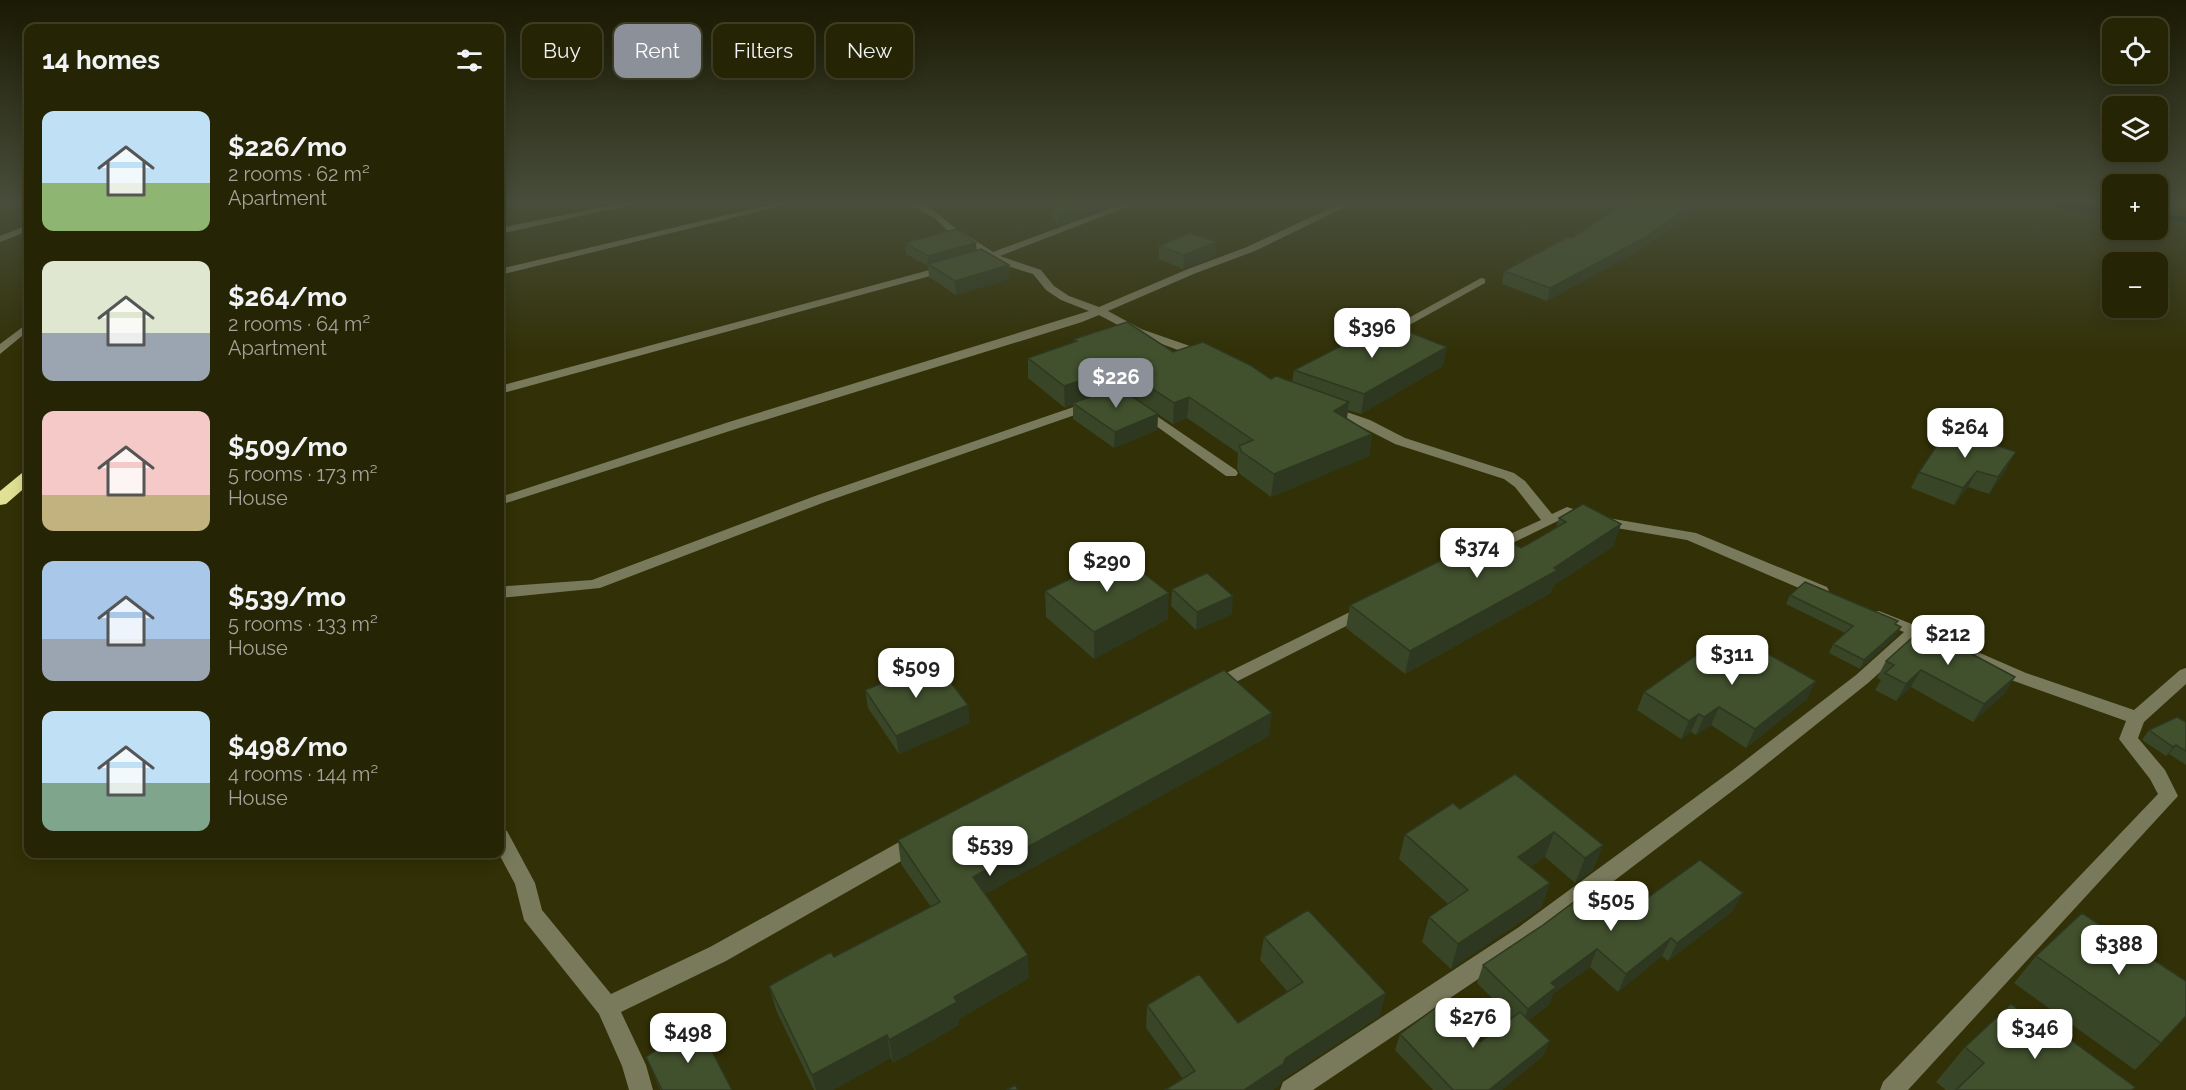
<!DOCTYPE html>
<meta charset="utf-8">
<style>
:root{--surface:#252404;--page:#313013;--text:#f1f3f6;--muted:#a3a49a;--line:#424126;--accent:#8c9099}
body{margin:0;font-family:Raleway,sans-serif;background:var(--page);color:var(--text);height:100vh;display:flex;flex-direction:column;font-size:22px;white-space:nowrap}
*{box-sizing:border-box;margin:0}
p{font-size:20px;color:var(--muted)}
.icon{flex:none;width:33px;height:33px;fill:none;stroke:currentColor;stroke-width:2;stroke-linecap:round;stroke-linejoin:round}
.map{position:relative;flex:1;overflow:hidden}
.details{position:absolute;left:24px;top:24px;width:480px;height:834px;display:flex;flex-direction:column;background:var(--surface);border-radius:12px;box-shadow:0 3px 15px #0003,0 0 0 2px var(--line)}
.details>*{flex:none}
.guide{position:absolute;left:522px;top:24px;width:570px;height:54px;display:flex;gap:12px}
.fabs{position:absolute;left:2102px;top:18px;display:grid;gap:12px}
.fabs a{display:grid;place-items:center;width:66px;height:66px;border-radius:12px;background:var(--surface);box-shadow:0 3px 15px #0003,0 0 0 2px var(--line);font-size:30px}
.price{position:absolute;translate:-50% -51px;padding:0 14px;border-radius:12px;background:#fff;color:#222;font-size:20px;line-height:39px;filter:drop-shadow(0 2px 3px #0008)}
.price::after{content:'';position:absolute;left:50%;top:36px;width:18px;height:14px;margin-left:-9px;background:inherit;clip-path:polygon(0 0,100% 0,50% 100%)}
.price.on{background:var(--accent);color:#fff}
ul{padding:0;list-style:none}
li{display:flex;align-items:center;gap:18px;height:150px;padding:0 18px}
li span{display:grid;place-items:center;flex:none;width:168px;height:120px;border-radius:12px;color:#555}
li>.icon{margin-inline-start:auto}
span .icon{width:72px;height:72px;fill:#fffc;stroke-width:1}
li b{font-size:26px}
h2{display:flex;justify-content:space-between;align-items:center;height:72px;padding:0 18px;font-size:26px}
.pill{padding:0 21px;border-radius:12px;background:var(--surface);box-shadow:0 3px 15px #0003,0 0 0 2px var(--line);font-size:21px;line-height:54px}
.pill.on{background:var(--accent);color:#fff}
.map>svg:first-child{display:block}
</style>
<div class="map">
<svg width="2186" height="1090" viewBox="0 0 2186 1090">
<rect width="100%" height="100%" fill="#313006"/>
<g fill="none" stroke-linecap="round" stroke-linejoin="round">
<path stroke="#001621" stroke-width="6" d="M2054,203L2070,207L2112,210
M2157,214L2186,220"/>
<path fill="#79795b" fill-rule="evenodd" d="M622,203H639L500,234V228Z
M777,203H793L500,275V269Z
M907,203L927,205L954,227L993,252L1125,203H1137L1000,256L1041,270L1054,286L1069,296L1099,307L1188,269L1247,247L1341,203H1353L1255,251L1196,273L1108,311L1141,329L1207,352V358H1199L1133,333L1099,315L1082,322L739,428L500,505V497L729,422L1089,311L1061,300L1046,290L1033,274L985,259V256L948,231L936,219Z
M28,225V231L0,242V236Z
M948,265L953,268L952,270L500,394V386Z
M1481,278L1485,279V283L1386,338L1382,339L1376,336Z
M28,323V331L0,354V344Z
M1091,401L1097,405L1095,408L825,502L600,588L500,598V588L507,586L592,580L815,496Z
M1142,406L1236,470L1238,473L1236,476H1226L1138,413L1136,410Z
M1329,406L1370,420L1405,438L1514,473L1525,481L1552,514L1567,507L1596,516L1696,533L1827,587L1829,591L1821,596L1815,595L1687,540L1593,524L1568,516L1496,551H1486L1483,548L1486,545L1541,520L1515,487L1504,479L1395,444L1360,426L1325,413L1323,410Z
M1364,605L1370,606L1372,610L1370,614L1220,690H1208L1205,686L1208,682Z
M1879,611L1942,636L1944,640L1942,644L1936,646L1918,638L1868,683L1748,779L1535,941L1313,1090H1280L1283,1082L1519,927L1734,769L1856,675L1904,632L1873,620L1871,616L1873,612Z
M1980,653L2026,673L2134,710L2180,670L2186,668V684L2144,722L2138,738L2165,770L2178,796L1908,1090H1880L1883,1082L2158,794L2150,779L2119,739L2126,721L2014,681L1974,663L1972,659L1974,655Z
M500,829L507,831L535,883L542,910L611,994L710,947L910,836L917,834L924,836L927,842L924,848L726,961L621,1012L646,1065L653,1090H629L622,1066L599,1014L524,920L515,884L499,854Z"/>
<path fill="#e1e196" fill-rule="evenodd" d="M28,472V485L6,504L0,505V491L22,473Z"/>
</g>
<path fill="#384527" d="M1055,203H1119L1058,226L1053,215V204Z
M1690,214L1640,250L1547,301L1502,284L1504,271L1572,238Z
M905,243L977,250L1009,265V279L956,295L929,277L928,266L906,254Z
M1159,246L1216,256L1183,269L1159,259Z
M1074,339L1173,352L1271,379L1292,382L1294,370L1443,366L1361,414L1348,410L1347,418L1372,434L1369,456L1271,497L1240,474L1237,468L1238,453L1187,418L1173,424L1156,413L1158,414L1157,430L1114,448L1073,419V405L1065,408L1028,378V358L1074,342Z
M2007,468L1989,494L1968,487L1954,505L1911,488L1919,472Z
M1559,518L1614,546L1553,586L1551,593L1405,674L1346,628L1350,605L1521,548L1556,527Z
M1172,589L1232,614L1196,630L1171,606Z
M1045,591L1168,619L1094,659L1046,617Z
M1790,595L1896,624L1901,627L1896,636L1860,669L1829,653L1833,644L1845,633L1786,604Z
M1886,661L2015,677L2004,694L1973,722L1911,687L1896,701L1875,690L1881,680L1877,678Z
M1715,665L1807,699L1746,748L1711,725L1696,735L1691,732L1681,739L1637,710L1644,692Z
M865,690L970,723L899,754L868,708Z
M2186,722V765L2169,754L2166,756L2142,740L2149,730Z
M1269,736L985,894L1029,978L959,1019V1025L893,1063L891,1058L833,1090H814L776,1010L769,986L834,957L931,907L901,864L898,840Z
M1460,809L1603,845L1593,870L1575,883L1545,857L1530,867L1550,883L1541,908L1451,969L1422,942L1429,917L1448,904L1399,859L1405,834Z
M1733,911L1668,961L1662,956L1618,992L1590,967L1553,994L1549,1005L1529,1020L1550,1041L1543,1056L1502,1090H1433L1395,1050L1400,1034L1480,1042L1512,1018L1477,983L1483,965L1622,916Z
M1264,937L1380,1016L1282,1080L1279,1086L1273,1090H1165L1183,1079L1146,1028L1147,1005L1238,1023L1288,992L1260,960Z
M2036,956L2161,1043L2135,1070L2014,983Z
M2055,1036L2132,1090H1946L1936,1082L1965,1047Z
M646,1057L732,1090H660Z"/>
<path fill="#2e3820" d="M1091,203H1119L1058,226V215Z
M1693,203L1690,214L1640,250L1547,301L1550,288Z
M1217,242L1216,256L1183,269L1184,255Z
M976,243L977,253L928,264V256Z
M1009,265V279L956,295L955,281Z
M1447,347L1443,366L1361,414L1364,394Z
M1120,368L1119,389L1073,403V405L1065,408L1064,386Z
M1189,397L1187,418L1173,424L1174,403Z
M1349,402L1346,423L1334,411Z
M1158,414L1157,430L1114,448L1115,432Z
M1372,434L1369,456L1271,497L1274,474Z
M2016,452L2007,468L1989,494L1998,477Z
M1977,471L1968,487L1954,505L1963,488Z
M1621,524L1614,546L1553,586L1551,593L1405,674L1410,651L1554,568Z
M1169,593L1168,619L1094,659V632Z
M1233,596L1232,614L1196,630L1197,612Z
M1901,627L1896,636L1860,669L1864,660Z
M1921,670L1911,687L1896,701L1906,684Z
M2015,677L2004,694L1973,722L1984,704Z
M1816,681L1807,699L1746,748L1755,729Z
M968,705L970,723L899,754L896,736Z
M1719,707L1711,725L1696,735L1704,717Z
M1272,713L1269,736L975,900L973,877Z
M1699,714L1691,732L1681,739L1689,721Z
M2176,745L2169,754L2166,756L2173,747Z
M1554,832L1545,857L1510,882L1518,857Z
M1603,845L1593,870L1575,883L1585,858Z
M1550,883L1541,908L1451,969L1458,944Z
M1743,893L1733,911L1668,961L1677,943Z
M1671,938L1662,956L1618,992L1626,974Z
M1597,949L1590,967L1553,994L1549,1005L1521,1026L1528,1009L1551,983Z
M1028,955L1029,978L959,1019V1025L893,1063L889,1040L954,997Z
M1386,993L1380,1016L1282,1080L1279,1086L1273,1090H1244L1286,1058Z
M887,1035L891,1058L833,1090H816L812,1075Z
M1550,1041L1543,1056L1502,1090H1489Z"/>
<path fill="#41502d" stroke="#2e3820" stroke-width="1.5" d="M1055,203H1091L1058,215L1053,204Z
M1626,203H1693L1644,238L1550,288L1504,271L1568,237L1572,238Z
M956,229L976,243L928,256L905,243Z
M1190,233L1217,242L1184,255L1159,246Z
M981,249L1009,265L955,281L928,264Z
M1127,322L1173,352L1203,342L1250,365L1271,379L1276,376L1349,402L1334,411L1372,434L1274,474L1242,452L1239,446L1253,440L1189,397L1174,403L1120,368L1064,386L1028,358L1077,341L1074,339Z
M1386,323L1447,347L1364,394L1294,370Z
M1118,387L1158,414L1115,432L1073,403Z
M1948,429L2016,452L1998,477L1977,471L1963,488L1919,472Z
M1583,504L1621,524L1554,568L1558,570L1410,651L1350,605L1497,533L1521,548L1566,522L1559,518Z
M1120,555L1169,593L1094,632L1045,591Z
M1207,573L1233,596L1197,612L1172,589Z
M1805,582L1898,621L1895,624L1901,627L1864,660L1833,644L1853,626L1790,595Z
M1923,628L2015,677L1984,704L1921,670L1906,684L1885,673L1894,665L1886,661Z
M1747,642L1816,681L1755,729L1719,707L1704,717L1699,714L1689,721L1644,692L1698,654L1715,665Z
M935,662L968,705L896,736L865,690Z
M1224,670L1272,713L973,877L1028,955L954,997L957,1002L889,1040L887,1035L812,1075L769,986L831,952L834,957L940,902L898,840Z
M2177,717L2186,722V751L2176,745L2173,747L2149,730Z
M1515,774L1603,845L1585,858L1554,832L1518,857L1550,883L1458,944L1429,917L1468,890L1405,834L1453,803L1460,809Z
M1700,860L1743,893L1677,943L1671,938L1626,974L1597,949L1551,983L1556,987L1528,1009L1483,965L1543,925L1590,890L1622,916Z
M1308,910L1386,993L1286,1058L1283,1064L1244,1090H1165L1195,1071L1147,1005L1199,974L1238,1023L1303,982L1264,937Z
M2082,913L2186,981V1016L2161,1043L2036,956Z
M1442,1003L1480,1042L1520,1012L1550,1041L1489,1090H1453L1400,1034Z
M2011,1004L2055,1036L2060,1032L2135,1087L2132,1090H1956L1984,1063L1965,1047Z
M697,1022L732,1090H662L646,1057Z
M1015,1085L1018,1090H1007Z"/>
<linearGradient id="sky" x2="0" y2="1"><stop stop-color="#1b1a03"/><stop offset="0.57" stop-color="#484e3b"/><stop offset="1" stop-color="#484e3b" stop-opacity="0"/></linearGradient>
<rect width="2186" height="355" fill="url(#sky)"/>
</svg>
<div class="fabs">
<a><svg class="icon" aria-label="locate" viewBox="0 0 24 24"><circle cx="12" cy="12" r="6"/><path d="M12 2v4M12 18v4M2 12h4M18 12h4"/></svg></a>
<a><svg class="icon" aria-label="layers" viewBox="0 0 24 24"><path d="M12 4l9 5-9 5-9-5zM3 14l9 5 9-5"/></svg></a>
<a>+</a>
<a>−</a>
</div>
<b class="price" style="left:1372px;top:359px">$396</b>
<b class="price on" style="left:1116px;top:409px">$226</b>
<b class="price" style="left:1965px;top:459px">$264</b>
<b class="price" style="left:1477px;top:579px">$374</b>
<b class="price" style="left:1107px;top:593px">$290</b>
<b class="price" style="left:1948px;top:666px">$212</b>
<b class="price" style="left:1732px;top:686px">$311</b>
<b class="price" style="left:916px;top:699px">$509</b>
<b class="price" style="left:990px;top:877px">$539</b>
<b class="price" style="left:1611px;top:932px">$505</b>
<b class="price" style="left:2119px;top:976px">$388</b>
<b class="price" style="left:1473px;top:1049px">$276</b>
<b class="price" style="left:2035px;top:1060px">$346</b>
<b class="price" style="left:688px;top:1064px">$498</b>
<div class="guide">
<a class="pill">Buy</a>
<a class="pill on">Rent</a>
<a class="pill">Filters</a>
<a class="pill">New</a>
</div>
<section class="details">
<h2>14 homes<svg class="icon" aria-label="filters" viewBox="0 0 24 24"><path d="M4 7h16M4 17h16"/><circle cx="9" cy="7" r="2"/><circle cx="15" cy="17" r="2"/></svg></h2>
<ul>
<li><span style="background:linear-gradient(#bfe0f5 60%,#8fb573 0)"><svg class="icon" aria-label="home" viewBox="0 0 24 24"><path d="M3 11l9-7 9 7M6 9v11h12V9"/></svg></span><div><b>$226/mo</b><p>2 rooms · 62 m²</p><p>Apartment</p></div></li>
<li><span style="background:linear-gradient(#dfe7d0 60%,#9aa5b1 0)"><svg class="icon" aria-label="home" viewBox="0 0 24 24"><path d="M3 11l9-7 9 7M6 9v11h12V9"/></svg></span><div><b>$264/mo</b><p>2 rooms · 64 m²</p><p>Apartment</p></div></li>
<li><span style="background:linear-gradient(#f6c9c9 70%,#c2b280 0)"><svg class="icon" aria-label="home" viewBox="0 0 24 24"><path d="M3 11l9-7 9 7M6 9v11h12V9"/></svg></span><div><b>$509/mo</b><p>5 rooms · 173 m²</p><p>House</p></div></li>
<li><span style="background:linear-gradient(#a9c7e8 65%,#9aa5b1 0)"><svg class="icon" aria-label="home" viewBox="0 0 24 24"><path d="M3 11l9-7 9 7M6 9v11h12V9"/></svg></span><div><b>$539/mo</b><p>5 rooms · 133 m²</p><p>House</p></div></li>
<li><span style="background:linear-gradient(#bfe0f5 60%,#7fa58c 0)"><svg class="icon" aria-label="home" viewBox="0 0 24 24"><path d="M3 11l9-7 9 7M6 9v11h12V9"/></svg></span><div><b>$498/mo</b><p>4 rooms · 144 m²</p><p>House</p></div></li>
</ul>
</section>
</div>
